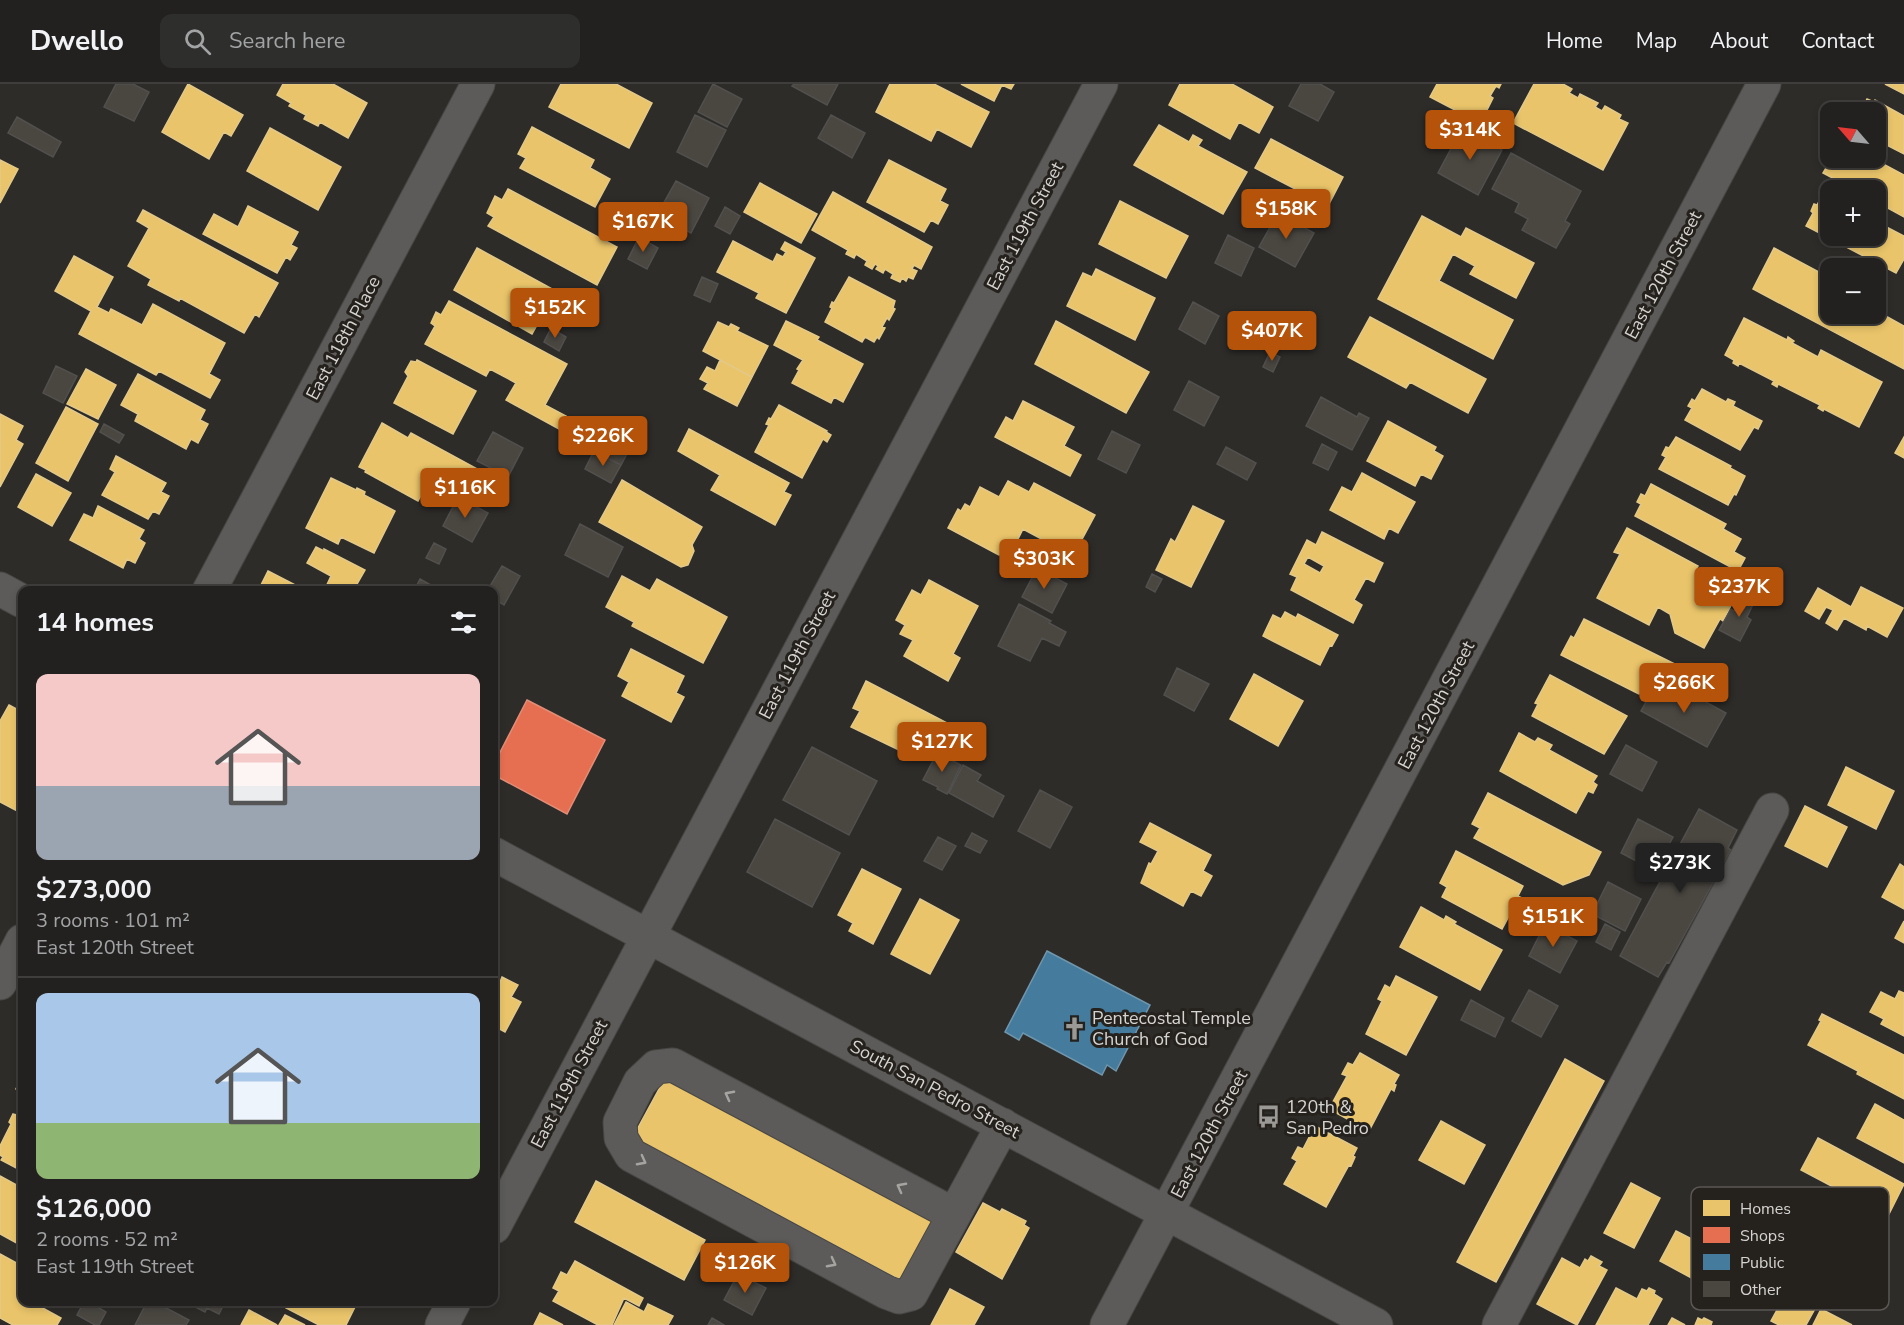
<!DOCTYPE html>
<meta charset="utf-8">
<style>
:root{--surface:#22211f;--page:#2e2e2c;--text:#f1f3f6;--muted:#a2a3a4;--line:#3f3e3d;--accent:#b45309}
body{margin:0;font-family:"Nunito Sans",sans-serif;background:var(--page);color:var(--text);height:100vh;display:flex;flex-direction:column;font-size:22px;white-space:nowrap}
*{box-sizing:border-box;margin:0}
p{font-size:20px;color:var(--muted)}
.icon{flex:none;width:33px;height:33px;fill:none;stroke:currentColor;stroke-width:2;stroke-linecap:round;stroke-linejoin:round}
.map{position:relative;flex:1;overflow:hidden}
.details{position:absolute;left:18px;top:502px;width:480px;height:720px;display:flex;flex-direction:column;background:var(--surface);border-radius:12px;box-shadow:0 3px 9px #0003,0 0 0 2px var(--line)}
.details>*{flex:none}
.needle{width:39px;rotate:298deg}
.fabs{position:absolute;left:1820px;top:18px;display:grid;gap:12px}
.fabs a{display:grid;place-items:center;width:66px;height:66px;border-radius:12px;background:var(--surface);box-shadow:0 3px 9px #0003,0 0 0 2px var(--line);font-size:30px}
.price{position:absolute;translate:-50% -51px;padding:0 14px;border-radius:6px;background:var(--accent);color:#fff;font-size:20px;line-height:39px;filter:drop-shadow(0 2px 3px #0008)}
.price::after{content:'';position:absolute;left:50%;top:36px;width:18px;height:14px;margin-left:-9px;background:inherit;clip-path:polygon(0 0,100% 0,50% 100%)}
.price.active{background:#222;color:#fff}
ul{padding:0;list-style:none}
li{display:grid;align-content:center;gap:12px;height:318px;padding:0 18px}
li+li{border-top:2px solid var(--line)}
li span{display:grid;place-items:center;height:186px;border-radius:12px;color:#555}
li>.icon{margin-inline-start:auto}
span .icon{width:108px;height:108px;fill:#fffc;stroke-width:1}
li b{font-size:26px}
h2{display:flex;justify-content:space-between;align-items:center;height:72px;padding:0 18px;font-size:26px}
header{display:flex;align-items:center;gap:36px;box-sizing:border-box;height:84px;padding:0 30px;background:var(--surface);border-bottom:2px solid var(--line)}
header strong{font-size:28px}
nav{display:flex;gap:33px;margin-inline-start:auto;font-size:21px}
.search{width:420px;height:54px;background:var(--page);display:flex;align-items:center;gap:15px;box-sizing:border-box;padding:0 21px;border-radius:12px;color:var(--muted);font-size:22px}
.map>svg:first-child{display:block}
</style>
<header>
<strong>Dwello</strong>
<div class="search"><svg class="icon" aria-label="search" viewBox="0 0 24 24"><circle cx="10" cy="10" r="6"/><path d="M15 15l6 6"/></svg>Search here</div>
<nav><a>Home</a><a>Map</a><a>About</a><a>Contact</a></nav>
</header>
<div class="map">
<svg width="1904" height="1241" viewBox="0 0 1904 1241">
<rect width="100%" height="100%" fill="#2e2c29"/>
<path fill="#e9c46a" stroke="#e3c989" stroke-width="1.5" fill-rule="evenodd" d="M188,0L243,31L231,52L224,48L209,75L162,48Z
M283,0H333L367,19L348,54L320,38L318,42L304,35L306,31L289,22L291,19L277,11Z
M561,0H616L652,19L629,64L549,23Z
M890,0H934L989,28L971,63L937,45L931,57L876,28Z
M961,0H1014L1011,5L1002,1L994,17Z
M1180,0H1232L1273,23L1259,49L1239,38L1230,55L1169,21Z
M1437,0H1501L1499,4L1496,2L1490,12L1493,14L1485,30L1481,28L1476,37L1430,13Z
M1534,0H1563L1572,5L1569,9L1578,14L1580,10L1598,19L1595,23L1602,27L1605,22L1621,31L1619,35L1628,39L1603,86L1513,39Z
M1885,0H1904V10Z
M1867,15L1874,18L1875,16L1904,32V70L1875,55V28H1860Z
M1159,41L1189,58L1193,51L1202,56L1198,62L1247,88L1223,130L1134,81Z
M532,43L594,76L590,84L610,95L595,123L520,84L526,74L518,70Z
M270,44L341,83L318,126L247,87Z
M1271,55L1343,93L1328,122L1255,84Z
M1832,74H1872L1904,91V133L1875,117V106H1855L1823,89Z
M0,76L18,85L0,119Z
M889,76L946,105L940,117L948,121L938,140L931,136L924,148L867,118Z
M760,99L817,130L801,159L744,128Z
M508,105L617,163L597,201L488,142L494,133L487,129L495,112L502,116Z
M833,108L932,163L921,185L914,181L912,185L917,187L913,195L908,193L906,197L902,194L900,198L891,194L893,190L885,185L883,189L876,185L878,182L875,180L872,185L865,181L867,177L856,170L854,174L846,170L848,166L812,146Z
M1823,110L1830,113V152H1875V137L1904,152V175L1896,189L1806,142L1813,129L1811,127L1814,120L1817,121Z
M1120,117L1188,152L1166,194L1099,160Z
M248,122L298,148L291,161L297,164L290,176L286,173L277,189L203,150L214,130L238,143Z
M143,126L278,199L259,233L255,230L244,249L180,214L179,217L148,201L151,195L128,182L149,144L137,137Z
M1422,132L1461,153L1466,144L1534,179L1516,214L1470,190L1475,182L1453,170L1439,197L1513,236L1493,275L1378,215Z
M733,157L773,178L777,170L783,173L786,168L781,165L785,158L815,174L786,229L756,214L759,209L717,188Z
M477,164L556,207L532,250L454,206Z
M1774,164L1830,194V230H1875V226L1904,242V285L1753,205Z
M74,172L113,193L97,223L109,229L111,225L142,241L153,220L225,259L209,290L220,296L210,314L159,287L156,291L79,250L91,227L55,207Z
M1096,185L1155,214L1135,256L1067,222L1083,189L1092,193Z
M849,193L895,217L893,224L895,225L889,236L887,234L882,243L885,244L879,255L877,253L874,258L865,253L862,258L825,238L832,224L830,223L832,218L834,219Z
M449,217L567,280L545,321L566,332L559,345L506,316L516,299L490,285L486,292L425,260L435,242L431,239L436,228L441,231Z
M1370,233L1486,295L1468,329L1410,298L1406,304L1348,273Z
M1744,234L1787,256L1788,253L1794,257L1792,259L1818,273L1821,266L1882,298L1859,343L1824,325L1823,327L1818,324L1820,321L1778,300L1777,303L1772,300L1774,297L1739,279L1738,282L1733,279L1734,276L1725,271Z
M786,237L819,253L817,256L863,280L843,318L834,313L831,319L792,299L799,286L797,285L803,276L774,261Z
M1056,237L1149,288L1126,329L1035,280Z
M718,238L729,243L731,240L739,244L737,247L768,262L752,293L703,267Z
M417,276L476,307L453,350L394,319L408,292L405,288L411,277L416,278Z
M720,276L752,293L737,322L704,305L708,299L700,295L707,283L715,287Z
M86,285L116,301L98,335L67,320Z
M138,290L205,326L200,336L208,340L198,359L191,355L186,365L135,337L138,330L121,321Z
M1702,305L1726,318L1728,315L1735,318L1733,322L1762,337L1758,345L1754,343L1740,366L1685,336L1692,324L1688,322L1692,315L1695,317Z
M1023,317L1074,343L1064,362L1081,371L1070,392L995,353L1006,333L1013,337Z
M779,321L827,347L826,348L831,351L827,358L823,355L802,394L755,368L769,341L766,340L769,334L771,335Z
M66,323L98,340L68,397L36,379Z
M0,330L23,342L16,356L23,360L0,403Z
M1388,337L1436,363L1434,367L1443,372L1431,395L1421,390L1415,402L1367,377Z
M382,339L408,354L411,349L481,387L467,411L458,407L457,410L442,402L444,399L441,397L437,404L428,399L418,417L365,388L366,386L359,383Z
M689,345L789,399L784,408L791,411L775,441L711,406L720,391L678,367Z
M1676,353L1731,382L1730,384L1745,392L1736,411L1734,410L1728,421L1659,385L1666,373L1662,371L1666,363L1669,364Z
M1904,353V374L1895,369Z
M116,372L166,399L161,408L169,412L159,430L153,427L148,435L102,411L115,388L110,385Z
M1362,389L1415,418L1398,449L1389,444L1384,455L1330,426L1342,403L1352,408Z
M36,390L71,409L52,442L18,423Z
M331,394L356,406L357,404L365,408L364,411L395,427L374,469L341,453L338,460L306,444Z
M622,396L702,443L692,461L694,467L688,481L681,483L599,438Z
M1008,397L1029,408L1034,399L1095,431L1073,472L1023,445L1012,467L1004,463L999,471L948,444L958,425L961,427L965,420L970,423L980,403L999,413Z
M1651,400L1726,440L1723,445L1741,455L1734,468L1745,474L1738,487L1635,432L1641,420L1637,418L1641,410L1645,412Z
M98,422L144,446L139,455L145,459L135,479L127,475L123,484L70,456L84,430L93,434Z
M1193,422L1224,437L1191,503L1156,486L1171,455L1175,458Z
M1627,444L1698,482L1694,489L1698,491L1701,484L1740,504L1723,537L1720,535L1704,564L1675,549L1670,530L1658,523L1649,541L1597,514L1620,470L1614,468Z
M1322,448L1383,479L1374,498L1366,494L1354,516L1362,521L1353,539L1291,506L1297,493L1290,490L1307,456L1316,461ZM1308,473L1324,482L1320,489L1304,480Z
M316,463L324,467V465L365,486L353,507H324L331,492L307,479Z
M268,487L299,503L300,501L309,506L258,507Z
M622,492L650,507L657,495L727,533L703,579L632,542L634,538L606,523Z
M929,496L978,522L953,570L960,574L948,597L904,572L913,556L900,550L905,541L896,536L912,506L921,511Z
M1861,503L1903,524L1887,553L1867,542L1866,546L1844,534L1837,546L1826,539L1833,526L1826,523L1819,535L1805,527L1818,504L1851,523Z
M1285,528L1296,534L1298,530L1338,551L1332,562L1330,561L1320,581L1263,552L1273,531L1281,535Z
M1584,535L1683,584L1673,604L1648,592L1639,610L1561,571L1571,552L1574,554Z
M631,565L684,592L676,609L684,613L671,638L622,612L629,598L618,592Z
M1254,590L1303,617L1278,662L1230,635Z
M1550,591L1627,632L1604,670L1532,632L1538,620L1535,619Z
M866,597L953,642L946,655L934,648L931,655L923,660L908,653L901,667L851,643L860,627L853,624Z
M9,621L22,628V726L21,729L0,718V637Z
M1519,649L1535,658L1538,654L1552,661L1549,666L1597,692L1593,698L1597,701L1593,709L1588,707L1576,729L1500,687Z
M1846,683L1894,707L1876,745L1828,721Z
M1488,709L1601,768L1589,791L1563,801L1474,754L1480,744L1472,740Z
M1805,722L1847,743L1827,783L1785,762Z
M1150,739L1211,771L1203,787L1212,792L1201,812L1191,807L1183,822L1141,799L1149,779L1151,780L1158,767L1140,758Z
M1456,767L1523,802L1518,812L1522,814L1517,825L1514,823L1502,845L1442,813L1447,803L1440,799Z
M1900,780L1904,783V825L1882,813Z
M862,785L901,805L873,860L849,847L853,839L838,831Z
M920,815L959,836L930,890L891,870Z
M1421,823L1444,836L1446,832L1456,838L1454,840L1502,866L1480,906L1400,863Z
M1904,837V859L1895,854Z
M1396,892L1437,913L1406,971L1366,950L1382,917L1378,915L1385,901L1390,904Z
M502,893L518,901L511,913L521,918L505,948L494,942V904L497,906Z
M1899,907L1904,909V952L1881,940L1884,935L1870,928L1881,908L1895,915Z
M1822,930L1904,971V1015L1857,990L1858,987L1808,961L1821,937L1819,936Z
M1360,969L1399,991L1394,1000L1396,1001L1394,1007L1391,1005L1369,1047L1329,1025L1347,992L1342,990L1348,979L1353,981Z
M1565,975L1604,997L1496,1198L1457,1178Z
M22,993V1008L16,1005Z
M665,994L936,1138L904,1198L633,1053Z
M1875,1020L1904,1036V1079L1857,1054Z
M18,1027L22,1029V1087L1,1076L3,1073L0,1071V1062L11,1040L9,1038L13,1030L16,1031Z
M1441,1037L1485,1061L1464,1100L1419,1076Z
M1315,1042L1357,1064L1353,1072L1355,1073L1351,1082L1349,1081L1326,1123L1284,1100L1297,1077L1292,1074L1298,1063L1303,1065Z
M1818,1054L1904,1100L1888,1132L1801,1086Z
M0,1092L22,1104V1162L0,1150Z
M596,1097L705,1156L684,1196L575,1138Z
M1631,1099L1660,1114L1634,1164L1604,1149Z
M983,1119L1000,1128L1002,1125L1026,1137L1024,1141L1029,1144L1002,1195L956,1168Z
M1676,1147L1727,1173L1710,1204L1660,1177Z
M0,1170L22,1182V1218H41L39,1222L61,1234L57,1241H13L0,1234Z
M1591,1172L1602,1178L1599,1182L1607,1186L1577,1241L1537,1220L1562,1174L1580,1184L1585,1175L1588,1177Z
M575,1177L643,1214L639,1222L624,1214L612,1241H598L553,1217L559,1207L553,1204L561,1188L567,1191Z
M1616,1204L1637,1215L1642,1205L1647,1207L1649,1204L1655,1207L1654,1210L1662,1215L1648,1241H1596Z
M950,1205L984,1223L974,1241H931Z
M1788,1206L1817,1221L1806,1241H1779L1771,1237Z
M289,1218H348L350,1219L349,1221L355,1223L346,1241H319L286,1224Z
M626,1218L644,1228L648,1220L673,1232L668,1241H614Z
M1821,1225L1852,1241H1813Z
M249,1226L277,1241H241Z
M540,1229L563,1241H534Z
M285,1231L305,1241H279Z
M1672,1234L1685,1241H1668Z
M1698,1234L1702,1236L1704,1234L1712,1238L1711,1241H1695Z"/>
<path fill="#e76f51" stroke="#e28d77" stroke-width="1.5" d="M527,616L605,656L567,730L494,691V680Z"/>
<path fill="#457b9d" stroke="#7096ad" stroke-width="1.5" d="M1047,867L1150,921L1116,987L1107,981L1102,991L1023,949L1019,956L1005,948Z"/>
<path fill="#4a4741" stroke="#52504e" stroke-width="1.5" d="M116,0H133L149,8L134,37L104,23Z
M713,0L742,15L727,43L698,28Z
M794,0H838L827,21L792,2Z
M1301,0H1320L1334,8L1318,37L1289,22Z
M695,31L726,46L707,83L677,68Z
M831,31L865,49L852,74L818,54Z
M17,33L61,58L53,73L8,49Z
M1462,44L1502,66L1478,111L1438,89Z
M1511,69L1581,107L1565,137L1570,140L1556,164L1522,146L1528,135L1515,128L1519,119L1492,105Z
M676,97L709,114L691,149L657,131Z
M725,123L740,132L730,150L715,142Z
M1278,129L1314,149L1295,183L1259,163Z
M1228,151L1254,164L1241,192L1215,179Z
M639,153L658,164L647,185L628,175Z
M702,193L718,200L710,218L694,211Z
M1193,218L1219,232L1205,260L1179,245Z
M551,244L566,253L559,267L544,258Z
M1270,268L1280,273L1273,288L1263,283Z
M56,282L77,292L63,319L43,309Z
M1189,297L1219,313L1204,342L1174,326Z
M1321,313L1357,333L1359,329L1369,334L1352,366L1306,342Z
M610,337L637,351L621,381L594,367Z
M104,340L124,351L119,359L100,348Z
M1112,347L1140,361L1126,389L1098,375Z
M493,348L523,364L508,393L477,377Z
M1322,360L1337,368L1328,386L1313,379Z
M1226,363L1256,379L1247,396L1217,380Z
M594,367L621,381L611,399L585,385Z
M458,413L488,429L472,458L443,442Z
M580,440L623,463L608,493L565,471Z
M434,459L446,465L439,480L426,474Z
M502,482L520,492L504,521L494,515V507H487Z
M1037,484L1067,500L1052,529L1022,513Z
M1152,490L1162,495L1155,508L1146,503Z
M420,495L438,505L437,507H414Z
M1744,508L1756,514L1747,533L1751,536L1740,557L1719,546L1731,525L1734,527Z
M1019,520L1051,537L1049,539L1066,548L1059,562L1042,554L1030,577L998,562Z
M1177,584L1209,600L1194,627L1164,611Z
M1657,598L1690,616L1693,611L1726,629L1707,663L1641,627Z
M1626,661L1657,678L1642,707L1610,690Z
M812,663L877,697L849,751L783,716Z
M937,669L961,681L947,710L937,705L938,703L923,696Z
M963,681L981,691L977,697L1004,712L993,733L949,709Z
M1040,706L1072,723L1050,764L1018,747Z
M1699,725L1737,746L1728,764L1731,766L1669,879L1667,878L1658,893L1620,872Z
M775,735L840,769L812,823L747,788Z
M1638,735L1673,753L1655,787L1621,769Z
M972,749L987,757L980,769L965,762Z
M938,753L956,762L942,786L924,777Z
M1608,798L1641,815L1625,847L1592,830Z
M1545,840L1577,857L1560,889L1529,872Z
M1605,840L1620,848L1611,866L1596,858Z
M1529,906L1558,922L1541,953L1512,937Z
M1471,916L1504,934L1495,953L1461,936Z
M738,1190L766,1204L752,1231L724,1216Z
M84,1218H89L106,1228L99,1241H95L77,1231Z
M147,1218H155L189,1236L186,1241H135Z
M197,1218H225L219,1230L207,1224L205,1228L195,1223Z
M712,1234L724,1241H708Z"/>
<g fill="none" stroke-linecap="round" stroke-linejoin="round">
<defs>
<path id="minor" d="M0,505L22,517
M209,507L478,0
M494,770L1376,1241
M0,899L22,857
M953,1130L673,981L656,983L640,998L620,1038L621,1054L631,1071L886,1208L899,1213L911,1210L1003,1041
M494,1143L1101,0
M442,1241L454,1218
M1107,1241L1764,0
M1499,1241L1772,726"/>
</defs>
<use href="#minor" stroke="#484745" stroke-width="35"/>
<use href="#minor" stroke="#5c5b59" stroke-width="33"/>
</g>
<defs><path id="oneway-chevron" d="M-2-3.5L2.5 0L-2 3.5" fill="none" stroke-width="1.6" stroke-linecap="round" stroke-linejoin="round" transform="scale(1.5)"/></defs>
<g stroke="#a5a4a1">
<use href="#oneway-chevron" transform="translate(729 1011) rotate(-152)"/>
<use href="#oneway-chevron" transform="translate(642 1077) rotate(28)"/>
<use href="#oneway-chevron" transform="translate(901 1103) rotate(-152)"/>
<use href="#oneway-chevron" transform="translate(832 1179) rotate(28)"/>
</g>
<defs>
<symbol id="church-bare" viewBox="-9 -9 18 18"><path d="M-1.2-6h2.4v3.5h3.3v2.4h-3.3V6h-2.4V-.1h-3.3v-2.4h3.3Z" fill="#9b9996" stroke="#25221e" stroke-width="2.5" paint-order="stroke"/></symbol>
<symbol id="bus-bare" viewBox="-9 -9 18 18"><path d="M-5-6H5V4H4V6H2V4H-2V6H-4V4H-5ZM-3.5-4V0h7V-4ZM-3.5 1.2v1.5H-2V1.2ZM2 1.2v1.5H3.5V1.2Z" fill="#9b9996" stroke="#25221e" stroke-width="2.5" paint-order="stroke"/></symbol>
</defs>
<g fill-rule="evenodd">
<use href="#church-bare" x="1058" y="928" width="33" height="33"/>
<use href="#bus-bare" x="1252" y="1016" width="33" height="33"/>
</g>
<g text-anchor="middle" stroke-width="6" stroke-linejoin="round" paint-order="stroke">
<g font-size="18" fill="#d6d4d1" stroke="#25221e">
<text transform="translate(1025 142) rotate(-62)" y="6">East 119th Street</text>
<text transform="translate(1663 191) rotate(-62)" y="6">East 120th Street</text>
<text transform="translate(343 254) rotate(-62)" y="6">East 118th Place</text>
<text transform="translate(797 571) rotate(-62)" y="6">East 119th Street</text>
<text transform="translate(1436 621) rotate(-62)" y="6">East 120th Street</text>
<text transform="translate(569 1000) rotate(-62)" y="6">East 119th Street</text>
<text transform="translate(935 1005) rotate(28)" y="6">South San Pedro Street</text>
<text transform="translate(1209 1050) rotate(-62)" y="6">East 120th Street</text>
</g>
<g font-size="18" fill="#d6d4d1" stroke="#25221e" text-anchor="start">
<text x="1092" y="940">Pentecostal Temple<tspan x="1092" dy="21">Church of God</tspan></text>
<text x="1286" y="1029">120th &amp;<tspan x="1286" dy="21">San Pedro</tspan></text>
</g>
</g>
<rect x="1691" y="1103" width="198" height="123" rx="9" fill="#25221e" stroke="#5a5754" stroke-width="1.5"/>
<rect x="1703" y="1116" width="27" height="16" fill="#e9c46a"/>
<rect x="1703" y="1143" width="27" height="16" fill="#e76f51"/>
<rect x="1703" y="1170" width="27" height="16" fill="#457b9d"/>
<rect x="1703" y="1197" width="27" height="16" fill="#4a4741"/>
<g font-size="16" fill="#d6d4d1">
<text x="1740" y="1130">Homes</text>
<text x="1740" y="1157">Shops</text>
<text x="1740" y="1184">Public</text>
<text x="1740" y="1211">Other</text>
</g>
</svg>
<div class="fabs">
<a><svg class="needle" viewBox="-14 -14 28 28"><path d="M0-13l5 13h-10z" fill="#e53935"/><path d="M0 13l5-13h-10z" fill="#a2a3a4"/></svg></a>
<a>+</a>
<a>−</a>
</div>
<b class="price" style="left:1470px;top:77px">$314K</b>
<b class="price" style="left:1286px;top:156px">$158K</b>
<b class="price" style="left:643px;top:169px">$167K</b>
<b class="price" style="left:555px;top:255px">$152K</b>
<b class="price" style="left:1272px;top:278px">$407K</b>
<b class="price" style="left:603px;top:383px">$226K</b>
<b class="price" style="left:465px;top:435px">$116K</b>
<b class="price" style="left:1044px;top:506px">$303K</b>
<b class="price" style="left:1739px;top:534px">$237K</b>
<b class="price" style="left:1684px;top:630px">$266K</b>
<b class="price" style="left:942px;top:689px">$127K</b>
<b class="price active" style="left:1680px;top:810px">$273K</b>
<b class="price" style="left:1553px;top:864px">$151K</b>
<b class="price" style="left:745px;top:1210px">$126K</b>
<section class="details">
<h2>14 homes<svg class="icon" aria-label="filters" viewBox="0 0 24 24"><path d="M4 7h16M4 17h16"/><circle cx="9" cy="7" r="2"/><circle cx="15" cy="17" r="2"/></svg></h2>
<ul>
<li><span style="background:linear-gradient(#f6c9c9 60%,#9aa5b1 0)"><svg class="icon" aria-label="home" viewBox="0 0 24 24"><path d="M3 11l9-7 9 7M6 9v11h12V9"/></svg></span><div><b>$273,000</b><p>3 rooms · 101 m²</p><p>East 120th Street</p></div></li>
<li><span style="background:linear-gradient(#a9c7e8 70%,#8fb573 0)"><svg class="icon" aria-label="home" viewBox="0 0 24 24"><path d="M3 11l9-7 9 7M6 9v11h12V9"/></svg></span><div><b>$126,000</b><p>2 rooms · 52 m²</p><p>East 119th Street</p></div></li>
</ul>
</section>
</div>
